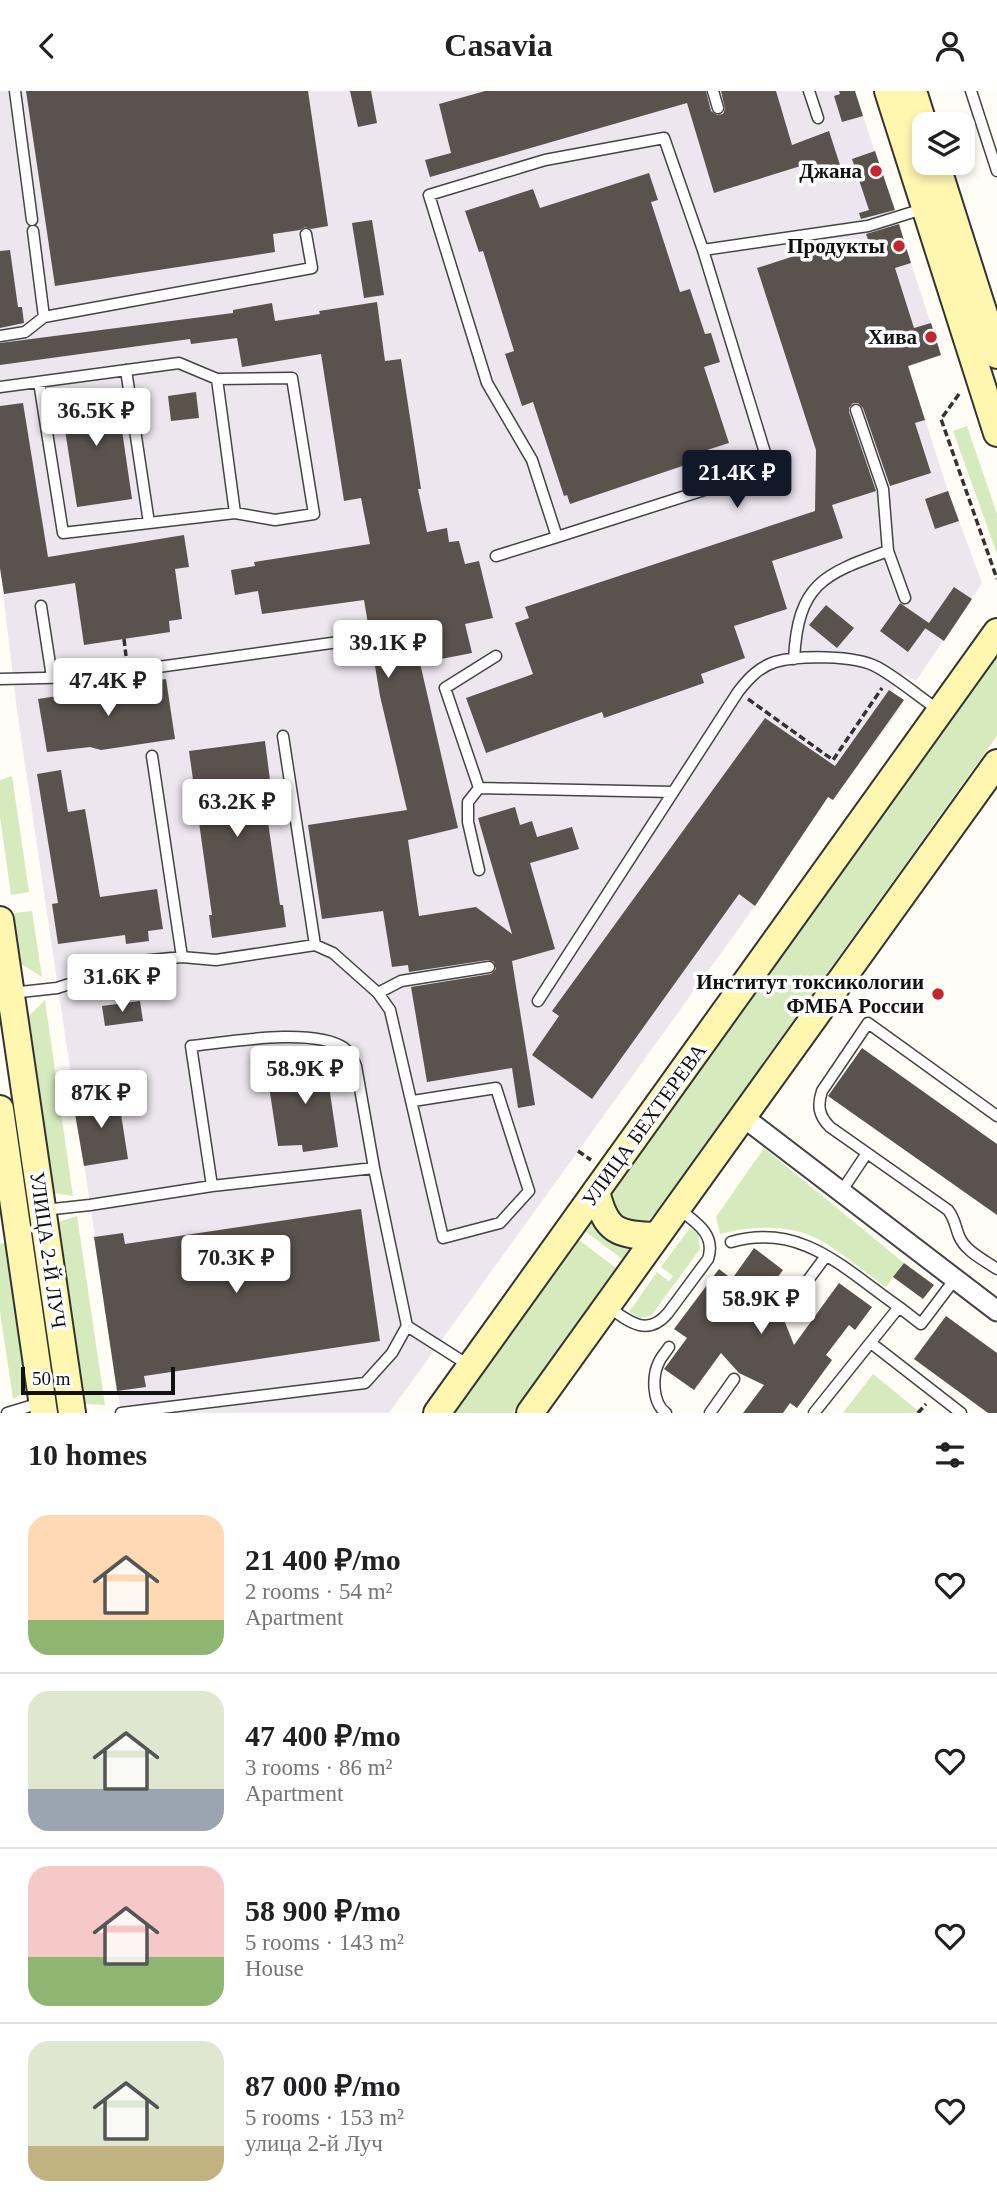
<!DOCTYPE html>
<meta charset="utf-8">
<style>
:root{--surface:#fff;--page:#f2f2f2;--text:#202124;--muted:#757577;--line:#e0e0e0;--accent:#111827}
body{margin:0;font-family:Georgia,serif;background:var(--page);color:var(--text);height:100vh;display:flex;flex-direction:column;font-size:26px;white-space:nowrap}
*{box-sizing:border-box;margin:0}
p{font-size:23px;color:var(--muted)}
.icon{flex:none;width:38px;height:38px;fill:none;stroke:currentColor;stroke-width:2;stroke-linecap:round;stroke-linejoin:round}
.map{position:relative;height:1322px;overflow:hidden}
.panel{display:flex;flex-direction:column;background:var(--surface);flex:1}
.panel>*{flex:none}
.tools{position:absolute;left:912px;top:21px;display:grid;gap:14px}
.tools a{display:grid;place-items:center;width:63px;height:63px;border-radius:14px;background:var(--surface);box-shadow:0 4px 10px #0003;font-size:35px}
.scale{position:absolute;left:21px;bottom:18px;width:154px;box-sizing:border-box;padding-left:7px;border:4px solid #111;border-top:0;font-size:19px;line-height:24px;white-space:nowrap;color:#111;-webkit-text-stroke:5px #fff;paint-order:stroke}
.price{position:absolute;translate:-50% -60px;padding:0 16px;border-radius:7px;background:#fff;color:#222;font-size:23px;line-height:46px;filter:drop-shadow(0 2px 4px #0008)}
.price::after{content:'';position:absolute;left:50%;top:42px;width:21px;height:16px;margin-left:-10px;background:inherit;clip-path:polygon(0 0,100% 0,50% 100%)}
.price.on{background:var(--accent);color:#fff}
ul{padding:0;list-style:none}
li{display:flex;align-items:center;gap:21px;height:175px;padding:0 28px}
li+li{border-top:2px solid var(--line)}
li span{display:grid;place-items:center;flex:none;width:196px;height:140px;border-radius:21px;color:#555}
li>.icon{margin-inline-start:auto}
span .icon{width:84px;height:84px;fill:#fffc;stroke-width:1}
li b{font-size:30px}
h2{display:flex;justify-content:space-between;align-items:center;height:84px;padding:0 28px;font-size:30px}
header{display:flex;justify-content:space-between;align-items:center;height:91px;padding:0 28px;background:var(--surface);font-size:32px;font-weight:700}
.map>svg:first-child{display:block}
</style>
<header><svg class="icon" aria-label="back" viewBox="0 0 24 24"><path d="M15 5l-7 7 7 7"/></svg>Casavia<svg class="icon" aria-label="person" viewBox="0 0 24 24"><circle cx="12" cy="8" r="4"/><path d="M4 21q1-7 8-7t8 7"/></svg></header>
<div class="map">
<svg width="997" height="1322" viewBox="0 0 997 1322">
<rect width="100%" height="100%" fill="#fffdf5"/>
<path fill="#eee6ef" d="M0,0H855L941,264L908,276L948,400L982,492L916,590L904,582L898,591L892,601L904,609L895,625L833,709L828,706L755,815L389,1322H121L17,619L0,477Z"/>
<path fill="#d5ebbd" d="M967,335L997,423V463L953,340Z
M997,564V645L654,1124L645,1131L620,1129L611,1112L613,1100Z
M12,685L29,801L11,804L0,726V689Z
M32,820L42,886L21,873L14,822Z
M45,909L73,1105L54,1102L29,925Z
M764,1057L904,1172L886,1196C864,1181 842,1161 818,1148C789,1133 751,1135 720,1143L716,1126Z
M77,1125L105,1314L85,1313L58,1131Z
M593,1129L632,1156L622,1168L585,1140Z
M690,1137L698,1143L700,1158L651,1225L640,1227L629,1221L657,1181L669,1190L673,1185L661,1176Z
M579,1149L616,1177L512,1322H455Z
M5,1152L26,1300L13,1308L0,1221V1153Z
M873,1283L921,1322H843Z"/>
<path fill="#5a524d" d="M26,0H308L328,135L311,138L305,136L300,139L273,143L275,161L55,195Z
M350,0H371L377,32L358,36Z
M485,0H706L711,20L717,24L723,23L725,18L721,0H776L792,54L829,40L840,74L811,83L807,73L714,102L687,12L430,86L425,69L451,62L439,13Z
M839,0H855L863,25L842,31L834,5L840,3Z
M875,60L895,119L861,128L859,122L869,119L852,68Z
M649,82L658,109L651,111L680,201L690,198L705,243L711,242L720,271L704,276L729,352L704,360L706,367L570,413L567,404L564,405L533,311L522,315L505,263L514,260L483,160L479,161L465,120L533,98L540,117Z
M372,129L384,204L364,207L352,132Z
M899,133L911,172L895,177L914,237L931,232L941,264L908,275L925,329L915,332L931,382L890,395L863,317L858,312H853L849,317V321L876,400L832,414L843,447L772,470L787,518L734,535L745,567L701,583L704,592L604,627L602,621L486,662L466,607L533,583L515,532L529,527L525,516L815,420L816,359L757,177L822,156L825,165L869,151L866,143Z
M10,159L18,216H22L24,232L0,237V160Z
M377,211L385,270L401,268L421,398H418L427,441L447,437L449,451L459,450L465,473L479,470L493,527L465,533L472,562L420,572L458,737L408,749L419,825L476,816L512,843L478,727L515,716L520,734L532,730L537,746L572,736L579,758L530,772L555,858L512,870L535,1014L518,1017L512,977L427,991L411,896L491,883L496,878L494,871L488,869L409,881L408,874L392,876L383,820L322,828L308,734L407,719L380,605L364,509L262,523L258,500L235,504L231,479L255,475L254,471L370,453L361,407L344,410L321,263L242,276L237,247L191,253L190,248L0,274V252L233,222V219L272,212L275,230L320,223L319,220Z
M116,298L132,408L77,416L60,307Z
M196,301L199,327L171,330L168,305Z
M23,312L48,466L184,444L189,476L175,478L182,528L169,530L170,541L84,554L75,492L4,503L0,477V315Z
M948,400L959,430L935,438L925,408Z
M954,496L972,508L944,550L925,537L927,535L908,561L880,540L900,512L929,532Z
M826,514L854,537L837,557L809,534Z
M166,588L175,648L101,659L90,656L47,661L38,608Z
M889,599L904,609L833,709L828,706L755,815L739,803L592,1008L532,964L559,925L552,920L765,627L835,675Z
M265,650L270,689L262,690L280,814H283L286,836L212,847L209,824H212L189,660Z
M61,679L68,721L85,718L100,806L157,798L163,838L148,840L149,850L126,853L125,844L58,853L52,813L58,812L37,683Z
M140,910L143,930L105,935L102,915Z
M862,957L997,1053V1124L828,1005Z
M339,972L342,993L329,995L338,1056L303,1061L302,1054L278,1055L267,982Z
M118,1004L128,1068L84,1075L73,1011Z
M361,1118L380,1250L144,1285L146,1296L117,1300L94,1146L123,1142L125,1153Z
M754,1157L783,1179L756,1216L784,1229L794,1254L839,1192L872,1216L855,1239L849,1234L826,1264L832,1269L797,1317L790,1312L783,1322H743L764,1294L739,1282L721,1262L694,1299L664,1278L687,1247L674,1238L719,1178L732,1188Z
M904,1172L934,1194L923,1208L893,1186Z
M946,1225L997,1262V1322H988L914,1268Z"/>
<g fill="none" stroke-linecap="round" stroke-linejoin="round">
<defs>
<path id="lane" d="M15,0L32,129
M713,0L718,17
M809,0L818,27
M971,0L997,80
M664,47L703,159L770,378L557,446L532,369L487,292L429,104L545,69Z
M33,140L44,226
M703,159L868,135L926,117
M0,245L25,241L44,226L312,177L306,143
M126,279L149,432
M217,288L235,422
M0,296L179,272L217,288L292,287L314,423L275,429L235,422L63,442L39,291
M856,319L883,398L888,460L905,507
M496,465L557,446
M41,515L52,586
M496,565L445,597L479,697L673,701
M794,568C798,493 823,483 888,460
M0,588L86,586L353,549
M283,645L315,854
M152,665L182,866
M479,779L468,731V711L479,697
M11,902L57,897L141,870L182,866L216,869L315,854L333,862L378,902L390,919L443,1147L500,1132L529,1100L496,997L413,1010
M378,902L401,890L489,876
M538,910L738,601C748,588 759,576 775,571C799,564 855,564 877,576C899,588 919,606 940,620
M997,1025L868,932L822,1000C817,1015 819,1025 830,1036L948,1119C955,1128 955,1135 959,1145C965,1160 984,1169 997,1178
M212,1095L191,955C229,951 313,936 344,957C351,962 353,968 356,975L374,1077
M841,1101L867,1062
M44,1119L90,1114L212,1095L374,1077L407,1235L392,1262L365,1292L121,1322
M731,1151C802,1131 844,1178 899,1216L814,1322
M607,1215C628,1230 647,1247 668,1222L708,1168C716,1144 697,1132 680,1119
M788,1216L826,1165
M899,1216L921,1233L955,1188
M407,1235L470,1275
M871,1252L961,1322
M7,1322L40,1312
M666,1322C652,1312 652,1285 659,1271C661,1266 666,1261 669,1256
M710,1322L734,1288"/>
<path id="street" d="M742,1025L997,1220"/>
<path id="secondary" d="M888,0L997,342
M913,0L924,35
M936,72L997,264
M0,829L72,1322
M0,1018L44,1322
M596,1100C606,1141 617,1144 657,1145
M437,1322L997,541
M530,1322L997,672"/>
</defs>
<use href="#lane" stroke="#444" stroke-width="13"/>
<use href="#street" stroke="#444" stroke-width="23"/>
<use href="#secondary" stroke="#333" stroke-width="30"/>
<path stroke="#333" stroke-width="3.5" stroke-dasharray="7 3.5" stroke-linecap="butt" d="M959,303L941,328L997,488
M124,548L126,565
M748,608L833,669L882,597
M578,1060L591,1069
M918,1322L926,1313"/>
<use href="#lane" stroke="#fff" stroke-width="10"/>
<use href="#street" stroke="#fff" stroke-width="19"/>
<use href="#secondary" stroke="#fff6b0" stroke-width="26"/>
</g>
<g fill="#c4262e" stroke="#fff" stroke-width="2.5">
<circle cx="876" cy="80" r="7"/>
<circle cx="899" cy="155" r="7"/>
<circle cx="931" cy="246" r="7"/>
<circle cx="938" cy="903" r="7"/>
</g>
<g text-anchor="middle" stroke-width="7" stroke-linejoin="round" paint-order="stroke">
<g font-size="21" font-weight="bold" fill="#111" stroke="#fff" text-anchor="end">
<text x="862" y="87">Джана</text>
<text x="885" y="162">Продукты</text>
<text x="917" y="253">Хива</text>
<text x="924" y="898">Институт токсикологии<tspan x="924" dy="24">ФМБА России</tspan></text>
</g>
<g font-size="21" fill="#111" stroke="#fff">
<text transform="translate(644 1034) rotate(-54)" y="7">УЛИЦА БЕХТЕРЕВА</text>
<text transform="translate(48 1159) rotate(82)" y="7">УЛИЦА 2-Й ЛУЧ</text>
</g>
</g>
</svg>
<div class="tools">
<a><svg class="icon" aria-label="layers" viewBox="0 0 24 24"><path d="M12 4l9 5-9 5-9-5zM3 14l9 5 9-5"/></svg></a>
</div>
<div class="scale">50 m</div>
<b class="price" style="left:96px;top:357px">36.5K ₽</b>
<b class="price on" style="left:737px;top:419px">21.4K ₽</b>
<b class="price" style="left:388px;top:589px">39.1K ₽</b>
<b class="price" style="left:108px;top:627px">47.4K ₽</b>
<b class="price" style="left:237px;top:748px">63.2K ₽</b>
<b class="price" style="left:122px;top:923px">31.6K ₽</b>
<b class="price" style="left:305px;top:1015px">58.9K ₽</b>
<b class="price" style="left:101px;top:1039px">87K ₽</b>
<b class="price" style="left:236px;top:1204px">70.3K ₽</b>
<b class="price" style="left:761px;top:1245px">58.9K ₽</b>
</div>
<section class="panel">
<h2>10 homes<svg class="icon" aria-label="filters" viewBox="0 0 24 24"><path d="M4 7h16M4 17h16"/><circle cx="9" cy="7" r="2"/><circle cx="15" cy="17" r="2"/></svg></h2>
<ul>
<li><span style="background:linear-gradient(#ffd9b3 75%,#8fb573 0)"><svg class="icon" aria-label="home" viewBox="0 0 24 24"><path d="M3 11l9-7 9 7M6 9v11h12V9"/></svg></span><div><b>21 400 ₽/mo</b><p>2 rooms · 54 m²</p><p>Apartment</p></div><svg class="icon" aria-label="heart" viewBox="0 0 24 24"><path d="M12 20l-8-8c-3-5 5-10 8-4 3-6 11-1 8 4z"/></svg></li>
<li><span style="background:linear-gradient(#dfe7d0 70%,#9aa5b1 0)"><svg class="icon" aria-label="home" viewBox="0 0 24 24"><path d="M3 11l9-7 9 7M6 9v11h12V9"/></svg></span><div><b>47 400 ₽/mo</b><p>3 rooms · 86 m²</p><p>Apartment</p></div><svg class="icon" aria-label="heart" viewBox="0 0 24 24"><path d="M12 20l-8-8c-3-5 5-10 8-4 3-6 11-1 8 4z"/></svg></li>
<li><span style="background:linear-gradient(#f6c9c9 65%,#8fb573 0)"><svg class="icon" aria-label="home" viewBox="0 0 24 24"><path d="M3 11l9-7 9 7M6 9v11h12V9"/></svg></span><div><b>58 900 ₽/mo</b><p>5 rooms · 143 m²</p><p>House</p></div><svg class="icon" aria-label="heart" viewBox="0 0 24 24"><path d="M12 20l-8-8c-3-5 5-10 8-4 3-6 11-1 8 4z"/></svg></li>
<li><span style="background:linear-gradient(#dfe7d0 75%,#c2b280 0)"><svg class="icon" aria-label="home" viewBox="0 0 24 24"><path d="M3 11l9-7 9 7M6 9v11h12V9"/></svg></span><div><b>87 000 ₽/mo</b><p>5 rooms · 153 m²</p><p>улица 2-й Луч</p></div><svg class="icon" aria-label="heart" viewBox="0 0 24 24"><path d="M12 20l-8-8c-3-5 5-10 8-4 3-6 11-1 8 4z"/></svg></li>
</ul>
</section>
